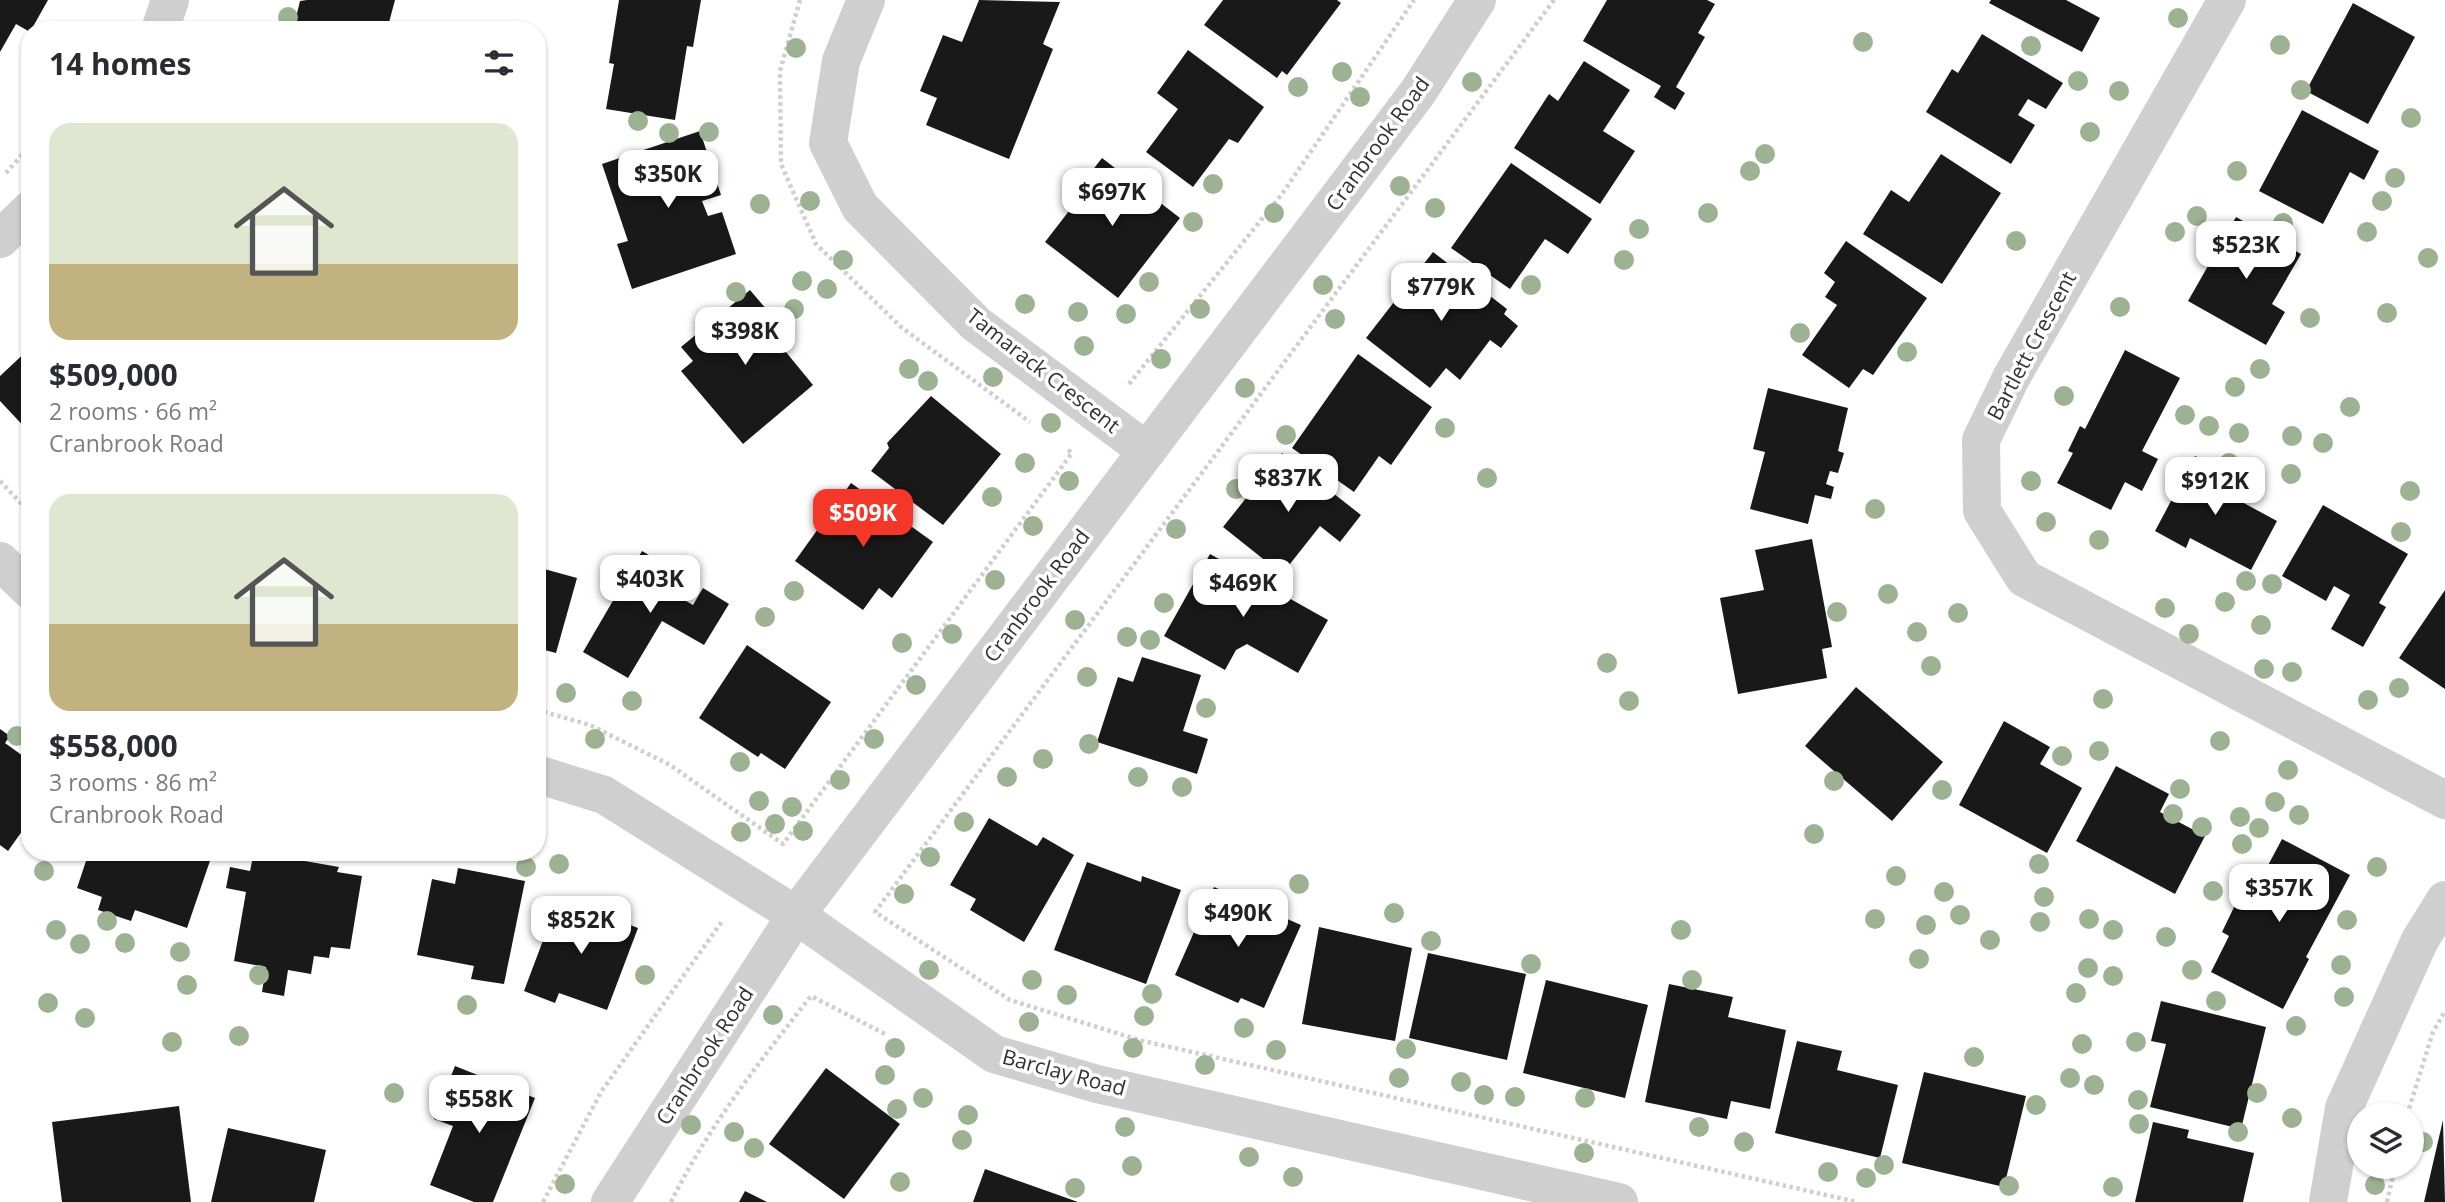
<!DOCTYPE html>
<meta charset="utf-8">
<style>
:root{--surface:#fff;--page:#f7f7f7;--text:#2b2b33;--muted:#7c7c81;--accent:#f3382a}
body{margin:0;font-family:"Open Sans",sans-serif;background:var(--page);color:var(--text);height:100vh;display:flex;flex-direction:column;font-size:26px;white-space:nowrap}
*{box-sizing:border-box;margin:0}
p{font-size:23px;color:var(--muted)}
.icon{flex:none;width:38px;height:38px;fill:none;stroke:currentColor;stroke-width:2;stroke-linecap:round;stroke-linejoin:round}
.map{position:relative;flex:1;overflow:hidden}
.side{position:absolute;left:21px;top:21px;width:525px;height:840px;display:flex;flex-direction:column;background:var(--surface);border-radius:28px;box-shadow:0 2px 5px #0004}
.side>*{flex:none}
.buttons{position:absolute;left:2347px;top:1102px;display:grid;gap:14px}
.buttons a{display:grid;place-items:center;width:77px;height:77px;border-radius:50%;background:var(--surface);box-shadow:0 2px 5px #0004;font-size:35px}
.price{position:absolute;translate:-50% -60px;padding:0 16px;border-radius:14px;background:#fff;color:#222;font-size:23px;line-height:46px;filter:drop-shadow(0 2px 4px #0008)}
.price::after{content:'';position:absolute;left:50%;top:42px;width:21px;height:16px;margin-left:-10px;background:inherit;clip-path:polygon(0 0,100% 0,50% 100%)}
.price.active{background:var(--accent);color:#fff}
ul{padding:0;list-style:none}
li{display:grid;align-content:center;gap:14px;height:371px;padding:0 28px}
li span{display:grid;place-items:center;height:217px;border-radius:21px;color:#555}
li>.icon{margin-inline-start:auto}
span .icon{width:126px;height:126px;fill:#fffc;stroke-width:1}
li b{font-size:30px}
h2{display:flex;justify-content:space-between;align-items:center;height:84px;padding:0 28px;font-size:30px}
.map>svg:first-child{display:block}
</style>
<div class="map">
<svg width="2445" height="1202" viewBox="0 0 2445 1202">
<rect width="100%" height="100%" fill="#fff"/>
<path fill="#191919" d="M0,0H48L30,32L16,24L0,52Z
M307,0H395L387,30H293L300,1Z
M619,0H701L693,47L687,46L675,120L606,109L614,64L609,63Z
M979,0L1060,2L1043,44L1053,49L1009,159L926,125L937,98L920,91L943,35L962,42Z
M1223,0H1337L1341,3L1287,75L1282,71L1277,78L1204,25Z
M1607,0H1707L1715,4L1698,33L1705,37L1676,87L1685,93L1675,110L1654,97L1661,86L1583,41Z
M1991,0H2066L2100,18L2082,52L1989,3Z
M2353,3L2415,37L2368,124L2306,91Z
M1982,34L2063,83L2046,109L2028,99L2018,115L2035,125L2011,164L1926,112L1952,69L1958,73Z
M1188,50L1264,107L1238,143L1229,139L1193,187L1146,152L1178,109L1157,93Z
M1584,61L1630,90L1603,131L1635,151L1600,204L1514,148L1549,94L1558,101Z
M2302,110L2379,151L2364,180L2350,172L2323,224L2259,191Z
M700,131L721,195L702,201L708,216L722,212L736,254L632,289L617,244L628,241L602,164Z
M1941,154L2001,193L1942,284L1863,234L1891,190L1909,202Z
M1102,158L1180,218L1118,298L1045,242L1079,198L1074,194Z
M1511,163L1592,219L1568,254L1545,239L1510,289L1451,248Z
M2236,217L2301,254L2272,304L2285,312L2266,345L2188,301Z
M1846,241L1927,298L1873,375L1863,369L1849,388L1802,355L1837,305L1825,297L1835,282L1824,273Z
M1433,252L1507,309L1504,314L1518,326L1501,348L1490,340L1460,380L1446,368L1430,388L1366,338Z
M750,290L791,338L781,346L813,385L743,444L681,371L693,361L681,347Z
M30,348V433L0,401V376Z
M2125,350L2180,378L2142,451L2158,459L2142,491L2125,482L2111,510L2057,483L2073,453L2068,451L2080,426L2085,429Z
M1358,354L1432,407L1391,465L1379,456L1354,492L1292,448Z
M1768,388L1848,408L1838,451L1844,453L1838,473L1830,471L1826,484L1834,487L1831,499L1815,495L1808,524L1750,509L1765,452L1753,449Z
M931,396L1001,454L943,525L871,471L889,448L887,443Z
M1282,453L1361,515L1340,542L1320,526L1282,574L1223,527Z
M2195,456L2225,471L2216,488L2277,521L2251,570L2190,538L2186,548L2155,531Z
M851,483L933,542L892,598L879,588L863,610L795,561Z
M2323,505L2408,554L2379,603L2386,607L2363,647L2331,629L2350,595L2334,586L2326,601L2282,576Z
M1812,539L1832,647L1822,649L1827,678L1738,694L1720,598L1764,590L1755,550Z
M642,551L684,576L674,594L693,605L703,588L729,604L704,645L662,621L628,678L583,652Z
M1210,554L1328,620L1298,673L1247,644L1236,650L1225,670L1164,636Z
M537,567L577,578L556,653L537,648Z
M2445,590V689L2399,658Z
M747,645L831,702L785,769L761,753L758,757L699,718Z
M1142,657L1201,675L1183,731L1208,739L1197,774L1097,742L1118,677L1133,682Z
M1856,687L1943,762L1892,821L1805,746Z
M2004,721L2050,747L2040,764L2082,788L2047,853L1959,805Z
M0,729L10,736L5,743L30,761V820L8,851L0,845Z
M2116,766L2169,794L2160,812L2205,836L2175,894L2076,841Z
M989,818L1037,846L1043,837L1074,855L1024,942L970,910L976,899L950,885Z
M2282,839L2350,875L2306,957L2309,959L2283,1009L2211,972L2229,936L2222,932L2236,903L2247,905Z
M89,852H213L187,928L135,910L131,921L98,910L102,897L77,888Z
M254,852H300L299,860L339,867L337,872L362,876L350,949L331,947L329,958L314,956L311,974L288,970L284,996L262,992L266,967L234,961L246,892L226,888L230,867L250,871Z
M1087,862L1141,882L1142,876L1181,890L1146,984L1054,950Z
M458,868L525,881L504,984L471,979L474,966L417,955L432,879L455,884Z
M1214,887L1301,925L1264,1008L1241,998L1238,1003L1175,975Z
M559,898L638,928L607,1010L559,993L555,1003L524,991Z
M1319,927L1412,948L1395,1041L1302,1024Z
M1428,953L1526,974L1507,1060L1409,1038Z
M1546,980L1648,1005L1625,1098L1523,1073Z
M1669,984L1733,997L1728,1017L1786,1030L1770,1109L1731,1101L1727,1119L1645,1102Z
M2161,1001L2266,1027L2242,1125L2237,1128L2150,1107L2166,1044L2151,1041Z
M1797,1041L1842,1051L1837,1070L1898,1085L1880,1158L1775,1133Z
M455,1066L535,1098L493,1202H474L430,1185L453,1126L434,1119Z
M826,1068L900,1124L844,1199L769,1144Z
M1924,1072L2026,1096L2004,1187L1902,1163Z
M179,1106L191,1202H62L52,1122Z
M2443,1120L2445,1202H2424Z
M2153,1122L2189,1130L2187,1138L2254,1153L2243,1202H2135Z
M228,1128L326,1150L314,1202H211Z
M985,1169L1078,1202H973Z
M745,1191L767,1202H739Z"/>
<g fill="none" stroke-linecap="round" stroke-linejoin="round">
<path stroke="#cfcfcf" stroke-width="4.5" stroke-dasharray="3.5 3.5" stroke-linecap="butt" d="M800,0L780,71L781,164L816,244L901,327L1030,422
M1554,0L875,912L1010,1000L1139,1040L1857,1202
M6,173L30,146
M1129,384L1282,194L1414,0
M0,481L30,513
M537,710L590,725L670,765L783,844L1072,453L1068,450
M2407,1115L2433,1032L2445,1011
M543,1202L601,1092L723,920
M671,1202C708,1127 760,1061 811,996L887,1035
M2387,1202L2395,1167"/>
<path stroke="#cfcfcf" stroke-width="38" d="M866,0L841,61L828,143L860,207L976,324L1147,451
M2227,0L2011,378L1981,440L1982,511L2024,578L2445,800
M160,30L170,0
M0,239L30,210
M0,561L30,590
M537,774L604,795L796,915
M2328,1202L2344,1108L2420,940L2445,900"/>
<path stroke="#cfcfcf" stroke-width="38" d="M796,915L994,1054L1097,1084L1619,1202
M610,1202L796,915L1418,92L1477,0"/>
</g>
<g fill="#9db293">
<circle cx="288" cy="17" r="10"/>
<circle cx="2178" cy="18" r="10"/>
<circle cx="1863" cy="42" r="10"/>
<circle cx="2280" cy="45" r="10"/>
<circle cx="2031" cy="46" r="10"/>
<circle cx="796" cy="48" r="10"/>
<circle cx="1342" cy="72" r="10"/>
<circle cx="2078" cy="81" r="10"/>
<circle cx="1472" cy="82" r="10"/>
<circle cx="1298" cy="87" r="10"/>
<circle cx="2301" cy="90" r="10"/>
<circle cx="2119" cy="91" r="10"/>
<circle cx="1360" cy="97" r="10"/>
<circle cx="2411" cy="118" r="10"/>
<circle cx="638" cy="121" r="10"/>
<circle cx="709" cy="132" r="10"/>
<circle cx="2090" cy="132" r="10"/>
<circle cx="669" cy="133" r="10"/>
<circle cx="1765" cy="154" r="10"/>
<circle cx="1750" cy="171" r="10"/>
<circle cx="2237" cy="171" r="10"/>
<circle cx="2395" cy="178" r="10"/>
<circle cx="1213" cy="184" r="10"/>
<circle cx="1400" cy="186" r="10"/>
<circle cx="810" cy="201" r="10"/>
<circle cx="2382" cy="201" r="10"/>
<circle cx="760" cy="204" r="10"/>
<circle cx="1435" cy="208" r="10"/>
<circle cx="1274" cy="213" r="10"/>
<circle cx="1708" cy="213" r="10"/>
<circle cx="2197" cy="216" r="10"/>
<circle cx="1193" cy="222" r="10"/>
<circle cx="2283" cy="223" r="10"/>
<circle cx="1639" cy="229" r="10"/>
<circle cx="2175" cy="232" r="10"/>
<circle cx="2367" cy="232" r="10"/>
<circle cx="2016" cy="241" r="10"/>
<circle cx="2428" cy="258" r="10"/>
<circle cx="843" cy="260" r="10"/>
<circle cx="1624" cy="260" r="10"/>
<circle cx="802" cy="281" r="10"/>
<circle cx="1149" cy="282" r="10"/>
<circle cx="1323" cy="285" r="10"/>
<circle cx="1531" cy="285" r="10"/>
<circle cx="827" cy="289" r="10"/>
<circle cx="736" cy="292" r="10"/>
<circle cx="1025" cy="304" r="10"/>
<circle cx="2120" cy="307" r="10"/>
<circle cx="794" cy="309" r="10"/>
<circle cx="1200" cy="309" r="10"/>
<circle cx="1078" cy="312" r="10"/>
<circle cx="2387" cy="313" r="10"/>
<circle cx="1126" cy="314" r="10"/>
<circle cx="2310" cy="318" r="10"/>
<circle cx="1335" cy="319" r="10"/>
<circle cx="1800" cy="333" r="10"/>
<circle cx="1084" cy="346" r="10"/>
<circle cx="1907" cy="352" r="10"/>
<circle cx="1161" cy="359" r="10"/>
<circle cx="909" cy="369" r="10"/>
<circle cx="2260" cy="369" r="10"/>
<circle cx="993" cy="377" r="10"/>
<circle cx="928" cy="381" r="10"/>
<circle cx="2235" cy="387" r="10"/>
<circle cx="1245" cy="388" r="10"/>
<circle cx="2064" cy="396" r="10"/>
<circle cx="2350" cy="407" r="10"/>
<circle cx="2185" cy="415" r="10"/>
<circle cx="1051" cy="423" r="10"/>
<circle cx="2209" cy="426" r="10"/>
<circle cx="1445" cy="428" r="10"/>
<circle cx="2239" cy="433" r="10"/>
<circle cx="1286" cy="435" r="10"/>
<circle cx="2292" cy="436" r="10"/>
<circle cx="2323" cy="443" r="10"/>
<circle cx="1025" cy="463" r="10"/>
<circle cx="2229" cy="463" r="10"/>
<circle cx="2291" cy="474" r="10"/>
<circle cx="1487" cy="478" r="10"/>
<circle cx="1069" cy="481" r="10"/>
<circle cx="2031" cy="481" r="10"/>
<circle cx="1236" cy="489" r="10"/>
<circle cx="2410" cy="491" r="10"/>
<circle cx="992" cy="497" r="10"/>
<circle cx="1875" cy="509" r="10"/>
<circle cx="2046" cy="522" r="10"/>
<circle cx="1033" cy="526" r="10"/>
<circle cx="1176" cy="529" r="10"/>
<circle cx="2401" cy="532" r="10"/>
<circle cx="2099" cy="540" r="10"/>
<circle cx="1270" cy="572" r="10"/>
<circle cx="995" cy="580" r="10"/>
<circle cx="2246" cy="581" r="10"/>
<circle cx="2272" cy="584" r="10"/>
<circle cx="794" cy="591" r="10"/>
<circle cx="1888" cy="594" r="10"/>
<circle cx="2225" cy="602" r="10"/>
<circle cx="1164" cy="603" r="10"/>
<circle cx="2165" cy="608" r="10"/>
<circle cx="1837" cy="612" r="10"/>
<circle cx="1958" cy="613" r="10"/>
<circle cx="765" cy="617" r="10"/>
<circle cx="1075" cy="620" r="10"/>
<circle cx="2261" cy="625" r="10"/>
<circle cx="1917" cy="632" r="10"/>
<circle cx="952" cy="634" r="10"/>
<circle cx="2189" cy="634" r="10"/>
<circle cx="1127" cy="637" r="10"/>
<circle cx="1150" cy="640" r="10"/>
<circle cx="902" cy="643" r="10"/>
<circle cx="1607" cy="663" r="10"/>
<circle cx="1931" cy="666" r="10"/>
<circle cx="2264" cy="669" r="10"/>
<circle cx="2292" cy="672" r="10"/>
<circle cx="1087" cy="677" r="10"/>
<circle cx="916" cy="685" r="10"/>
<circle cx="2399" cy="688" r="10"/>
<circle cx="566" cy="693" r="10"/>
<circle cx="2103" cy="699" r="10"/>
<circle cx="2368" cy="700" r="10"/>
<circle cx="632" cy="701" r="10"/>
<circle cx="1629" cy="701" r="10"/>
<circle cx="1206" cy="708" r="10"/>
<circle cx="17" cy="736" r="10"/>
<circle cx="595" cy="739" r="10"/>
<circle cx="874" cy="739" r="10"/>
<circle cx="2220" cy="741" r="10"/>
<circle cx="1089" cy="744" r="10"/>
<circle cx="2099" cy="751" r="10"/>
<circle cx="2062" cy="756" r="10"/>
<circle cx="1043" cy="759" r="10"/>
<circle cx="740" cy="762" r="10"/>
<circle cx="2288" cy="770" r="10"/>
<circle cx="1007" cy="777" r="10"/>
<circle cx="1138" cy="777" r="10"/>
<circle cx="840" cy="780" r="10"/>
<circle cx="1834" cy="781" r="10"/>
<circle cx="1182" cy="787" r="10"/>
<circle cx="2180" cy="789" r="10"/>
<circle cx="1942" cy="790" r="10"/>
<circle cx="759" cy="801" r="10"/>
<circle cx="2275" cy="802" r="10"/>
<circle cx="792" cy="807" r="10"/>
<circle cx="2173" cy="814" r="10"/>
<circle cx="2299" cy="815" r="10"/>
<circle cx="2240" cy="817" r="10"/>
<circle cx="964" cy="822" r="10"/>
<circle cx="775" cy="824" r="10"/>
<circle cx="2202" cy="827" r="10"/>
<circle cx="2259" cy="828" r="10"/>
<circle cx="803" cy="831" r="10"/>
<circle cx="741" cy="832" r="10"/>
<circle cx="1814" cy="834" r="10"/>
<circle cx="2242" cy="844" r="10"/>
<circle cx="930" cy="857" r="10"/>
<circle cx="559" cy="864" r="10"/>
<circle cx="2039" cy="864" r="10"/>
<circle cx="526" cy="867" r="10"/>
<circle cx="2377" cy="867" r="10"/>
<circle cx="44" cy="871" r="10"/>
<circle cx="1896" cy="876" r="10"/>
<circle cx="1299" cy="884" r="10"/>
<circle cx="2213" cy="891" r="10"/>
<circle cx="1944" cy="892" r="10"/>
<circle cx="904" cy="894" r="10"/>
<circle cx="2044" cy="897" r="10"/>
<circle cx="1394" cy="913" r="10"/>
<circle cx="1960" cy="915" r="10"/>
<circle cx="1875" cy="919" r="10"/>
<circle cx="2089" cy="919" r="10"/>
<circle cx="2347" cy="920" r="10"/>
<circle cx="107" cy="921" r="10"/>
<circle cx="2040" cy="922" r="10"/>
<circle cx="1926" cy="925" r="10"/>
<circle cx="56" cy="930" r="10"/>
<circle cx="1681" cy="930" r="10"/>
<circle cx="2113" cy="930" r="10"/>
<circle cx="2166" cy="937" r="10"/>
<circle cx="1990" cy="940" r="10"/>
<circle cx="1431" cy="941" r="10"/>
<circle cx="125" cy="943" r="10"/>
<circle cx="80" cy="944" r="10"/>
<circle cx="180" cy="952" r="10"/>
<circle cx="1919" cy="959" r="10"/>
<circle cx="1531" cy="964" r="10"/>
<circle cx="2341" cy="965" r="10"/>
<circle cx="2088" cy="968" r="10"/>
<circle cx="929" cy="970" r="10"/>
<circle cx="2192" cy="970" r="10"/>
<circle cx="259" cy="975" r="10"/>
<circle cx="645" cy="975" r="10"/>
<circle cx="2113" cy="976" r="10"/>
<circle cx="1032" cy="980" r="10"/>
<circle cx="1692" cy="980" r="10"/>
<circle cx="187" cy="985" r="10"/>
<circle cx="2076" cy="993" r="10"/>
<circle cx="1152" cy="994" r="10"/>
<circle cx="1067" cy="995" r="10"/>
<circle cx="2344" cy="997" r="10"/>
<circle cx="2216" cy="1001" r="10"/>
<circle cx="48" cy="1003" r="10"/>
<circle cx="467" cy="1005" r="10"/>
<circle cx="773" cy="1015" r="10"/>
<circle cx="1144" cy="1016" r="10"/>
<circle cx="85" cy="1018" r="10"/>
<circle cx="1029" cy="1022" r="10"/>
<circle cx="2296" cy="1026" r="10"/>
<circle cx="1244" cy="1028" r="10"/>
<circle cx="239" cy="1036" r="10"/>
<circle cx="172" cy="1042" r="10"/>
<circle cx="2136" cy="1042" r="10"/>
<circle cx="2082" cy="1044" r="10"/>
<circle cx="895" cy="1048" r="10"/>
<circle cx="1133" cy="1048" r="10"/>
<circle cx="1406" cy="1049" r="10"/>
<circle cx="1276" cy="1050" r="10"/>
<circle cx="1974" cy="1057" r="10"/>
<circle cx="1205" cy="1065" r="10"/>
<circle cx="885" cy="1075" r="10"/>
<circle cx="1399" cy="1078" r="10"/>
<circle cx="2070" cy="1078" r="10"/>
<circle cx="1461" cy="1082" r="10"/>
<circle cx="2094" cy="1085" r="10"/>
<circle cx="394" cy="1093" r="10"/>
<circle cx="2257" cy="1093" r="10"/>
<circle cx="1484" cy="1095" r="10"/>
<circle cx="1515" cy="1097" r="10"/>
<circle cx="923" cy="1098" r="10"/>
<circle cx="1585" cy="1098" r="10"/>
<circle cx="2138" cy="1100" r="10"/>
<circle cx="2036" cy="1105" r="10"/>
<circle cx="897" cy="1109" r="10"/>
<circle cx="968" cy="1115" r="10"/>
<circle cx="2292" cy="1118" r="10"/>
<circle cx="2139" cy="1124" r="10"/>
<circle cx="691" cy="1125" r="10"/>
<circle cx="1125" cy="1127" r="10"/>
<circle cx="1699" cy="1127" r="10"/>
<circle cx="734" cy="1132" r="10"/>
<circle cx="2238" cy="1132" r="10"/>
<circle cx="962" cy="1140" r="10"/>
<circle cx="1744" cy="1142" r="10"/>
<circle cx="2423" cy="1142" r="10"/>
<circle cx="754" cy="1148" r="10"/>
<circle cx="1584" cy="1153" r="10"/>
<circle cx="1249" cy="1157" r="10"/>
<circle cx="1884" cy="1165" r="10"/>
<circle cx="1132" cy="1166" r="10"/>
<circle cx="1828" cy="1172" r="10"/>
<circle cx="1293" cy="1177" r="10"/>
<circle cx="1866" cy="1178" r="10"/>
<circle cx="900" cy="1182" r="10"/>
<circle cx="565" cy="1184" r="10"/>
<circle cx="2375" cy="1185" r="10"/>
<circle cx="2009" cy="1186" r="10"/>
<circle cx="2113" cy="1187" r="10"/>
<circle cx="1075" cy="1188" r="10"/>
</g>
<g text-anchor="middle" stroke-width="7" stroke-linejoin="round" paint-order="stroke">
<g font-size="21" fill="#323232" stroke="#fff">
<text transform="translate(1378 144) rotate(-54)" y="7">Cranbrook Road</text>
<text transform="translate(2032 346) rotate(-62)" y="7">Bartlett Crescent</text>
<text transform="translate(1043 371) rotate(38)" y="7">Tamarack Crescent</text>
<text transform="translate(1037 596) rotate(-53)" y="7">Cranbrook Road</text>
<text transform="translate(705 1056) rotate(-57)" y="7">Cranbrook Road</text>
<text transform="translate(1064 1073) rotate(15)" y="7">Barclay Road</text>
</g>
</g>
</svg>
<div class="buttons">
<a><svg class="icon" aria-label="layers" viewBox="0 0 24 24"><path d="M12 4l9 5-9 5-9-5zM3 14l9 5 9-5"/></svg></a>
</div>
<b class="price" style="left:668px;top:210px">$350K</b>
<b class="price" style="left:1112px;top:228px">$697K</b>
<b class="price" style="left:2246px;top:281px">$523K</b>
<b class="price" style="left:1441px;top:323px">$779K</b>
<b class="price" style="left:745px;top:367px">$398K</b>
<b class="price" style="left:1288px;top:514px">$837K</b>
<b class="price" style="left:2215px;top:517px">$912K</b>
<b class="price active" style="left:863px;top:549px">$509K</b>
<b class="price" style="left:650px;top:615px">$403K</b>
<b class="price" style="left:1243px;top:619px">$469K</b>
<b class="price" style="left:2279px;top:924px">$357K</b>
<b class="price" style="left:1238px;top:949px">$490K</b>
<b class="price" style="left:581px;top:956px">$852K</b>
<b class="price" style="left:479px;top:1135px">$558K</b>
<section class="side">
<h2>14 homes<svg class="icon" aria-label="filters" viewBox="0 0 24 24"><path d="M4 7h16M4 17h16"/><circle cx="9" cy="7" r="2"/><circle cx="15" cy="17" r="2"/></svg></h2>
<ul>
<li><span style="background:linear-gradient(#dfe7d0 65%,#c2b280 0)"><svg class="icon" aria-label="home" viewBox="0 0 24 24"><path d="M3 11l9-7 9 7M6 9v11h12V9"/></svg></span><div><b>$509,000</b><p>2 rooms · 66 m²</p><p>Cranbrook Road</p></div></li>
<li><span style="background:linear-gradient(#dfe7d0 60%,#c2b280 0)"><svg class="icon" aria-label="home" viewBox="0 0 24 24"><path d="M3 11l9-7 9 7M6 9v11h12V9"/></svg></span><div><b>$558,000</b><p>3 rooms · 86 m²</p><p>Cranbrook Road</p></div></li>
</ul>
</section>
</div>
